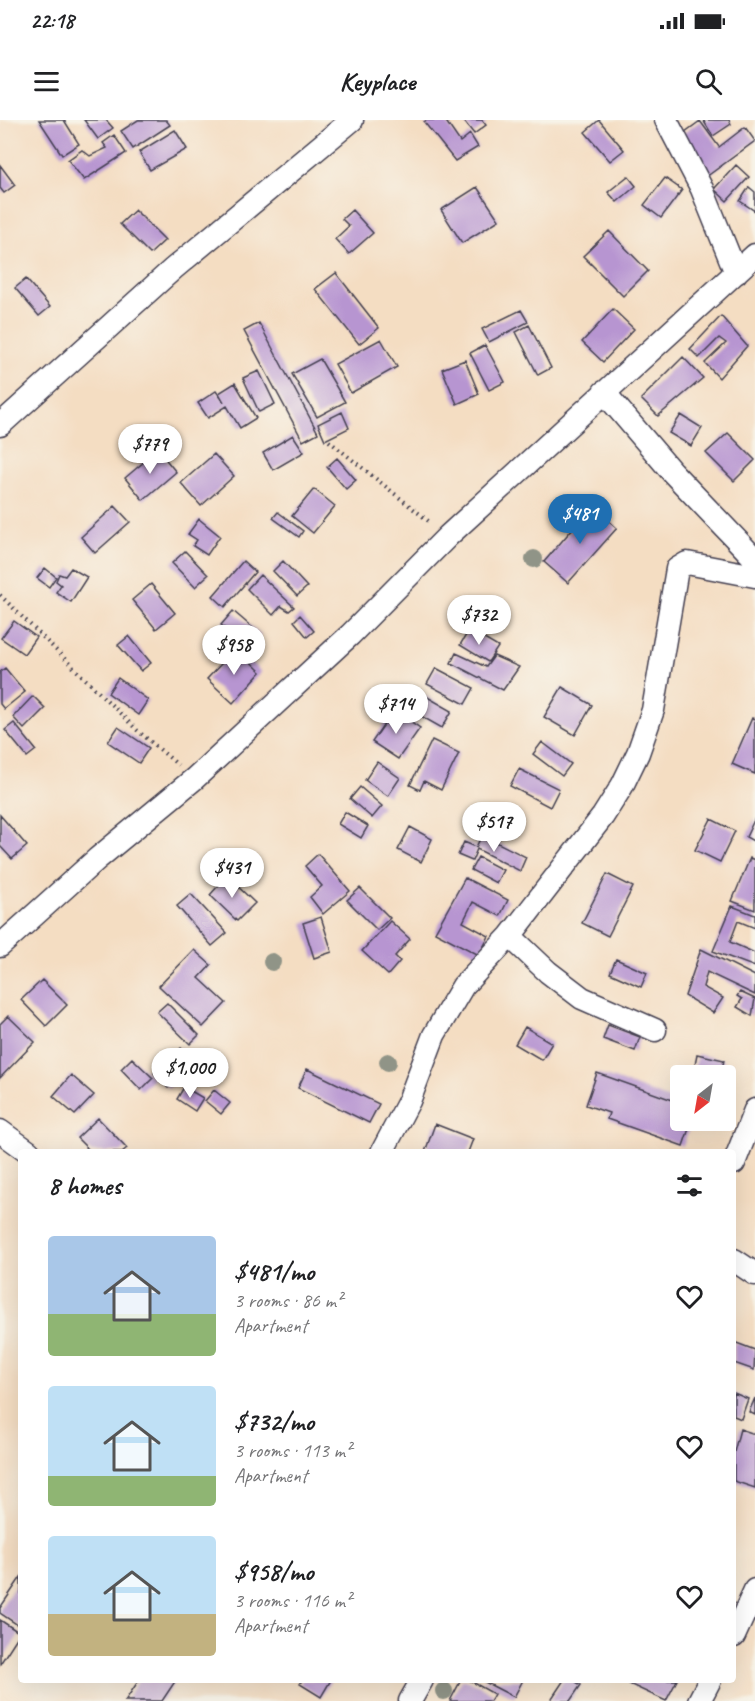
<!DOCTYPE html>
<meta charset="utf-8">
<style>
:root{--surface:#fff;--page:#f2f2f2;--text:#202124;--muted:#757577;--accent:#1f6fb2}
body{margin:0;font-family:Caveat,sans-serif;background:var(--page);color:var(--text);height:100vh;display:flex;flex-direction:column;font-size:22px;white-space:nowrap}
*{box-sizing:border-box;margin:0}
p{font-size:20px;color:var(--muted)}
.icon{flex:none;width:33px;height:33px;fill:none;stroke:currentColor;stroke-width:2;stroke-linecap:round;stroke-linejoin:round}
.map{position:relative;flex:1;overflow:hidden}
.panel{position:absolute;left:18px;top:1029px;width:718px;height:534px;display:flex;flex-direction:column;background:var(--surface);border-radius:6px;box-shadow:0 6px 24px #0002}
.panel>*{flex:none}
.needle{width:39px;rotate:211deg}
.buttons{position:absolute;left:670px;top:945px;display:grid;gap:12px}
.buttons a{display:grid;place-items:center;width:66px;height:66px;border-radius:6px;background:var(--surface);box-shadow:0 6px 24px #0002;font-size:30px}
.price{position:absolute;translate:-50% -51px;padding:0 14px;border-radius:21px;background:#fff;color:#222;font-size:20px;line-height:39px;filter:drop-shadow(0 2px 3px #0008)}
.price::after{content:'';position:absolute;left:50%;top:36px;width:18px;height:14px;margin-left:-9px;background:inherit;clip-path:polygon(0 0,100% 0,50% 100%)}
.price.active{background:var(--accent);color:#fff}
ul{padding:0;list-style:none}
li{display:flex;align-items:center;gap:18px;height:150px;padding:0 30px}
li span{display:grid;place-items:center;flex:none;width:168px;height:120px;border-radius:6px;color:#555}
li>.icon{margin-inline-start:auto}
span .icon{width:72px;height:72px;fill:#fffc;stroke-width:1}
li b{font-size:26px}
h2{display:flex;justify-content:space-between;align-items:center;height:72px;padding:0 30px;font-size:26px}
.status{display:flex;justify-content:space-between;align-items:center;height:42px;padding:0 30px;background:var(--surface);direction:ltr}
.status svg{height:16px;fill:currentColor}
header{display:flex;justify-content:space-between;align-items:center;height:78px;padding:0 30px;background:var(--surface);font-size:27px;font-weight:800}
.map>svg:first-child{display:block}
</style>
<div class="status"><b>22:18</b><svg viewBox="0 0 49 12"><path d="M0 12V9h3v3zM5 12V6h3v6zM10 12V3h3v9zM15 12V0h3v12zM26 1h20v11H26zM47 4h2v5h-2z"/></svg></div>
<header><svg class="icon" aria-label="menu" viewBox="0 0 24 24"><path d="M4 6h16M4 12h16M4 18h16"/></svg>Keyplace<svg class="icon" aria-label="search" viewBox="0 0 24 24"><circle cx="10" cy="10" r="6"/><path d="M15 15l6 6"/></svg></header>
<div class="map">
<svg width="755" height="1581" viewBox="0 0 755 1581">
<rect width="100%" height="100%" fill="#f7f3e8"/>
<filter id="ink" filterUnits="userSpaceOnUse"><feTurbulence type="fractalNoise" baseFrequency=".0167" numOctaves="2"/><feDisplacementMap in="SourceGraphic" scale="12" xChannelSelector="R" yChannelSelector="G"/><feConvolveMatrix kernelMatrix="1 2 1 2 8 2 1 2 1" color-interpolation-filters="sRGB"/></filter>
<filter id="wash" filterUnits="userSpaceOnUse"><feTurbulence type="fractalNoise" baseFrequency=".008" numOctaves="4" result="noise"/><feDisplacementMap in="SourceGraphic" scale="24" xChannelSelector="R" yChannelSelector="G"/><feGaussianBlur stdDeviation="1.35" result="paint"/><feColorMatrix in="noise" values="0 0 0 0 0 0 0 0 0 0 0 0 0 0 0 0 0 1.4 0 .05"/><feComposite in="paint" operator="in"/></filter>
<g filter="url(#wash)">
<rect width="100%" height="100%" fill="#f4ddc2"/>
<g id="blocks">
<path fill="#b795d1" d="M39,0H64L79,24L62,35Z
M84,0H106L113,8L98,19Z
M138,0H166L170,5L133,29L121,11Z
M427,0H445L460,22L470,14L478,27L455,41L424,2Z
M463,0H482L486,5L474,14Z
M599,0L624,30L610,41L585,12Z
M703,0H729L731,4L713,16Z
M700,1L719,27L745,7L755,21L706,57L677,18Z
M175,10L187,29L150,50L139,32Z
M114,15L126,33L84,60L68,40L82,30L90,36L107,28L103,23Z
M0,45L15,65L4,73L0,68Z
M736,45L749,57L727,81L714,69Z
M628,56L636,66L617,82L608,72Z
M665,58L682,70L661,98L644,85Z
M477,67L499,100L462,123L441,90Z
M749,67L755,72V91L740,81Z
M135,90L165,120L150,134L120,104Z
M352,90L373,113L349,134L335,119L349,106L342,99Z
M609,111L648,151L623,176L583,136Z
M336,153L379,208L359,224L315,169Z
M26,159L50,187L39,196L15,168Z
M613,189L634,209L603,242L582,222Z
M521,190L528,202L489,222L482,209Z
M721,196L747,226L719,258L705,243L726,223L719,218L699,238L690,229Z
M259,203L318,313L303,321L244,211Z
M529,205L551,248L538,255L516,212Z
M381,219L397,247L351,273L335,244Z
M485,225L505,262L489,270L470,233Z
M683,237L703,258L658,296L641,279Z
M320,239L345,282L317,297L292,254Z
M465,240L479,274L457,284L442,249Z
M259,251L275,284L259,292L243,258Z
M235,263L256,298L240,308L227,286L208,298L198,283L216,271L224,282L219,273Z
M342,292L349,308L325,320L318,304Z
M681,295L702,308L691,326L669,313Z
M728,313L755,340L734,361L706,333Z
M293,315L304,332L273,350L263,333Z
M158,330L176,352L143,380L125,358Z
M214,334L234,356L201,386L181,363Z
M337,338L356,360L346,369L327,347Z
M314,369L335,386L313,413L292,396Z
M115,386L130,402L95,433L81,417Z
M592,386L617,408L568,463L544,442Z
M278,392L303,411L299,417L273,398Z
M199,399L220,416L207,435L193,426L197,420L188,414Z
M185,431L208,455L195,467L172,443Z
M243,441L255,452L225,487L213,476Z
M283,441L307,467L297,476L273,451Z
M45,448L56,457L49,467L37,458Z
M71,448L87,457L71,482L56,472L61,465L56,461L59,454L65,456Z
M260,455L294,487L289,491L281,486L273,495L247,469Z
M151,464L175,493L156,509L132,480Z
M233,491L261,515L249,529L221,505Z
M300,495L314,511L307,517L294,501Z
M14,501L36,517L24,534L1,518Z
M469,510L498,527L488,542L460,525Z
M129,516L151,543L141,551L118,525Z
M236,528L261,552L233,583L207,559Z
M456,533L486,547L494,536L519,547L503,570L451,543Z
M5,548L25,572L4,589L0,584V552Z
M436,548L474,568L465,584L427,564Z
M118,558L148,580L138,595L108,573Z
M562,567L592,585L575,615L544,597Z
M422,574L452,591L442,608L412,591Z
M33,576L45,588L24,609L13,597Z
M394,590L420,608L398,639L372,622Z
M752,598L755,599V654L732,644Z
M14,603L36,630L27,637L5,610Z
M118,607L149,628L139,643L108,622Z
M432,620L459,633L441,670L424,661L420,670L410,665Z
M542,622L571,644L562,656L533,634Z
M377,642L400,658L388,676L365,660Z
M519,649L559,669L550,687L510,666Z
M360,667L382,686L372,698L350,679Z
M345,692L368,706L361,718L338,704Z
M0,695L27,726L12,739L0,726Z
M755,698V722L746,717Z
M711,699L735,711L720,742L695,730Z
M410,707L432,719L421,742L398,730Z
M482,715L526,737L520,751L477,729L472,741L458,735L464,722L476,727Z
M318,734L350,771L323,794L310,777L322,766L305,746Z
M478,737L503,750L496,763L471,750Z
M750,738L755,740V790L732,781Z
M607,754L633,767L608,816L582,803Z
M227,756L255,783L237,801L210,775Z
M465,758L508,780L500,796L473,782L463,802L489,816L479,835L435,812Z
M360,768L390,798L377,810L347,780Z
M191,774L227,813L212,826L177,786Z
M732,786L755,795V808L738,801L730,822L755,833V847L713,831Z
M321,797L332,832L314,838L303,803Z
M390,801L410,819L395,836L400,841L388,855L362,831Z
M701,829L755,856V875L707,852L703,867L723,878L713,893L685,876Z
M194,830L211,845L199,858L226,883L203,907L159,866Z
M616,839L647,853L641,867L610,853Z
M42,860L67,885L46,906L21,880Z
M740,872L755,879L752,896L737,887L742,879L737,876Z
M167,883L199,915L190,924L157,892Z
M8,896L35,922L0,958V904Z
M608,905L640,917L635,931L603,919Z
M525,907L552,923L542,940L515,924Z
M181,928L195,943L168,968L154,953Z
M697,934L724,940L721,954L694,949Z
M132,938L153,958L141,970L121,949Z
M307,949L379,984L369,1003L298,968Z
M597,953L681,983V1000H692L683,1026L607,999L609,993L586,985Z
M71,955L94,975L75,995L53,976Z
M184,967L203,978L195,991L177,979Z
M214,970L230,983L221,994L205,981Z
M98,998L127,1028L122,1032H91L77,1018Z
M435,1004L473,1019L468,1032H425Z
M734,1222L755,1230L754,1250L734,1243Z
M734,1273L748,1279L741,1299L734,1296Z
M755,1278V1295L749,1292Z
M740,1309L755,1314V1368L734,1361V1332Z
M21,1457V1507L0,1493V1488Z
M0,1500L20,1513L0,1544Z
M139,1560H176L162,1581H125Z
M302,1560H331L321,1577L300,1564Z
M461,1560H469L494,1574L490,1581H450Z
M481,1560H523L514,1577Z
M564,1560H573L581,1565L570,1581H550Z
M631,1560H677L666,1581L629,1564Z"/>
</g>
</g>
<g filter="url(#ink)">
<use href="#blocks" fill-opacity="0" stroke="#423e4f" stroke-width="1.5"/>
<g fill="none" stroke-linecap="round" stroke-linejoin="round">
<defs>
<path id="minor" d="M666,0L702,69L736,153
M604,272L672,352L755,439
M0,305L173,149L352,0
M510,816L548,852L582,878L655,910
M0,826L97,739L194,659L350,515L448,416L755,135
M0,1011L29,1032
M382,1032L409,981L434,915L463,866L510,816L603,696L622,666L638,633L653,590L677,449L687,443L755,456
M734,1043L755,990
M734,1140L755,1154
M734,1516L755,1470
M410,1581L422,1560
M699,1581L710,1560"/>
</defs>
<use href="#minor" stroke="#423e4f" stroke-width="25"/>
<path stroke="#423e4f" stroke-width="4" stroke-dasharray="1.5 4.5" stroke-linecap="butt" d="M329,321L431,403
M0,475L137,610L178,645"/>
<use href="#minor" stroke="#fff" stroke-width="22"/>
</g>
<g fill="#909487">
<circle cx="534" cy="439" r="9"/>
<circle cx="272" cy="842" r="9"/>
<circle cx="388" cy="942" r="9"/>
<circle cx="444" cy="1571" r="9"/>
</g>
</g>
</svg>
<div class="buttons">
<a><svg class="needle" viewBox="-14 -14 28 28"><path d="M0-13l5 13h-10z" fill="#e53935"/><path d="M0 13l5-13h-10z" fill="#757577"/></svg></a>
</div>
<b class="price" style="left:150px;top:355px">$779</b>
<b class="price active" style="left:580px;top:425px">$481</b>
<b class="price" style="left:479px;top:526px">$732</b>
<b class="price" style="left:234px;top:556px">$958</b>
<b class="price" style="left:396px;top:615px">$714</b>
<b class="price" style="left:494px;top:733px">$517</b>
<b class="price" style="left:232px;top:779px">$431</b>
<b class="price" style="left:190px;top:979px">$1,000</b>
<section class="panel">
<h2>8 homes<svg class="icon" aria-label="filters" viewBox="0 0 24 24"><path d="M4 7h16M4 17h16"/><circle cx="9" cy="7" r="2"/><circle cx="15" cy="17" r="2"/></svg></h2>
<ul>
<li><span style="background:linear-gradient(#a9c7e8 65%,#8fb573 0)"><svg class="icon" aria-label="home" viewBox="0 0 24 24"><path d="M3 11l9-7 9 7M6 9v11h12V9"/></svg></span><div><b>$481/mo</b><p>3 rooms · 86 m²</p><p>Apartment</p></div><svg class="icon" aria-label="heart" viewBox="0 0 24 24"><path d="M12 20l-8-8c-3-5 5-10 8-4 3-6 11-1 8 4z"/></svg></li>
<li><span style="background:linear-gradient(#bfe0f5 75%,#8fb573 0)"><svg class="icon" aria-label="home" viewBox="0 0 24 24"><path d="M3 11l9-7 9 7M6 9v11h12V9"/></svg></span><div><b>$732/mo</b><p>3 rooms · 113 m²</p><p>Apartment</p></div><svg class="icon" aria-label="heart" viewBox="0 0 24 24"><path d="M12 20l-8-8c-3-5 5-10 8-4 3-6 11-1 8 4z"/></svg></li>
<li><span style="background:linear-gradient(#bfe0f5 65%,#c2b280 0)"><svg class="icon" aria-label="home" viewBox="0 0 24 24"><path d="M3 11l9-7 9 7M6 9v11h12V9"/></svg></span><div><b>$958/mo</b><p>3 rooms · 116 m²</p><p>Apartment</p></div><svg class="icon" aria-label="heart" viewBox="0 0 24 24"><path d="M12 20l-8-8c-3-5 5-10 8-4 3-6 11-1 8 4z"/></svg></li>
</ul>
</section>
</div>
